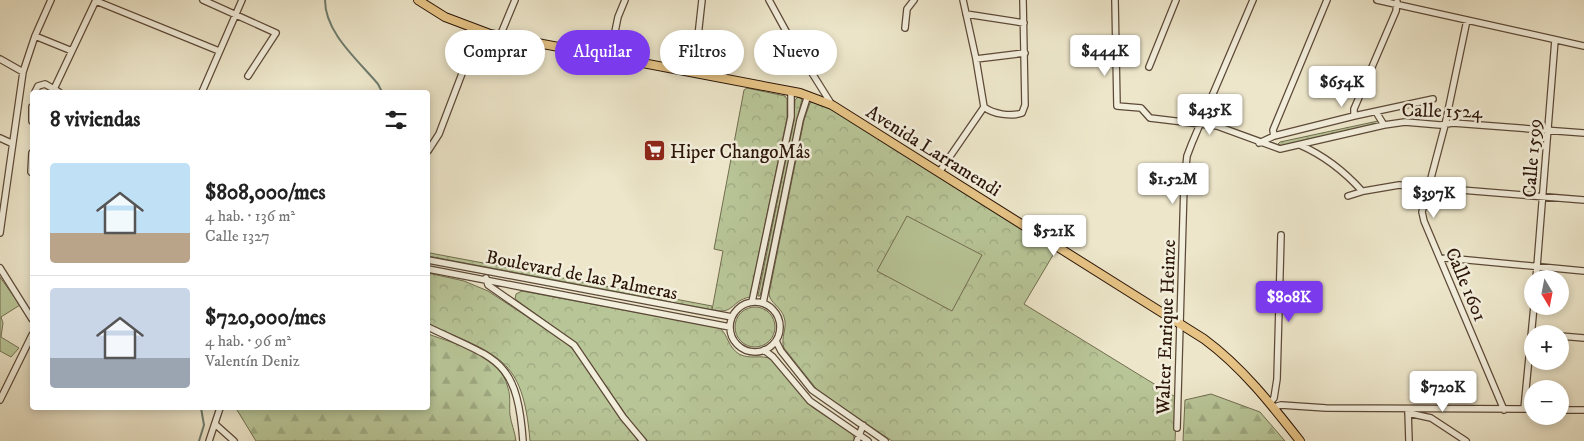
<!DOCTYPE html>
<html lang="es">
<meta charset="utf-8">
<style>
:root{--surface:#fff;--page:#f6f6f6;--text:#222;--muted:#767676;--line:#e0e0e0;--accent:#7c3aed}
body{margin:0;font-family:"IM FELL DW Pica",serif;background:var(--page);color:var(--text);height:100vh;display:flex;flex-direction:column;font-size:19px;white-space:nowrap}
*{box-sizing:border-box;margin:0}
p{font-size:16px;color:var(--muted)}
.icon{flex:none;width:28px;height:28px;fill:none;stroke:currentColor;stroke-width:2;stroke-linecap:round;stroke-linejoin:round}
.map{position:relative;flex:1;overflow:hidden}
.drawer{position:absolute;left:30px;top:90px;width:400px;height:320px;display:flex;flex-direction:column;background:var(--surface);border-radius:5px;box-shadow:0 2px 8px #0003}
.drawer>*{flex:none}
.guide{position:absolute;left:445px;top:30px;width:475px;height:45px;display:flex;gap:10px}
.needle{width:32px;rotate:170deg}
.controls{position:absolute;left:1524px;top:270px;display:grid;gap:10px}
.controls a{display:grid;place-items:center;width:45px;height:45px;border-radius:50%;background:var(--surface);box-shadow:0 2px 8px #0003;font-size:25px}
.price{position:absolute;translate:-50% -42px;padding:0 11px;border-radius:5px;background:#fff;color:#222;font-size:16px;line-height:32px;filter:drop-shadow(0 1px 2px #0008)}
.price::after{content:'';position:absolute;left:50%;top:30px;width:15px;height:11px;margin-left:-8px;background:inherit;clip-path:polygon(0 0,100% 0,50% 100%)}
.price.on{background:var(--accent);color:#fff}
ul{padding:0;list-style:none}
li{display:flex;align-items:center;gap:15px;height:125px;padding:0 20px}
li+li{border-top:1px solid var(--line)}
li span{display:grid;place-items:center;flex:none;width:140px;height:100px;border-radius:5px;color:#555}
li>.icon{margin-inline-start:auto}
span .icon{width:60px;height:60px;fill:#fffc;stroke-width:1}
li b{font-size:21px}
h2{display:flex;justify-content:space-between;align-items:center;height:60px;padding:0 20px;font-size:21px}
.pill{padding:0 18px;border-radius:22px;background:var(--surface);box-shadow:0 2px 8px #0003;font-size:18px;line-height:45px}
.pill.on{background:var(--accent);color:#fff}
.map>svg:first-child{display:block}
</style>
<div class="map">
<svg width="1584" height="441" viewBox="0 0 1584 441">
<defs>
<pattern id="grass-dots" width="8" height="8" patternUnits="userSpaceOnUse" patternTransform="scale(1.25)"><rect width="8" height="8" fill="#b8c597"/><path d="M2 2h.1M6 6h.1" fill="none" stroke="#9ea881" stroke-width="1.8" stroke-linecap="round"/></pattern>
<pattern id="forest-firs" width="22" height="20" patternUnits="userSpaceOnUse" patternTransform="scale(1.25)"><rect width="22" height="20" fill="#b8c597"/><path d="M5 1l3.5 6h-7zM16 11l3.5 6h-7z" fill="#9ea881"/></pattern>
<pattern id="park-crowns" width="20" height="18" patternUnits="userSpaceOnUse" patternTransform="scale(1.25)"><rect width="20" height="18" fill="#b8c597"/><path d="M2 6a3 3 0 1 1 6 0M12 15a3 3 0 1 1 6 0" fill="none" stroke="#9ea881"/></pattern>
</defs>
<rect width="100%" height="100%" fill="#ede6ca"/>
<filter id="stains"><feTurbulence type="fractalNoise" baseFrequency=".004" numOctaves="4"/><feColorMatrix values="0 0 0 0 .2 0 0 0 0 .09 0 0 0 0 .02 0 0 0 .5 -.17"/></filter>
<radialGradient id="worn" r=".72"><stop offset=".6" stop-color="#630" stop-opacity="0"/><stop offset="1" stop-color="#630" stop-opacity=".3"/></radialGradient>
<path fill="url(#grass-dots)" stroke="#726d50" d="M798,97L802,99L797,120L762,288L760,296H758L794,120L795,100Z
M1378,121L1380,124L1281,146L1278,144L1280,142Z
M428,247L430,253L712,306V310L428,256Z"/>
<path fill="url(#forest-firs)" stroke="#726d50" d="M428,334C455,344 500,354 508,388C511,397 509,406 510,415C511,423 515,432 516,441H256L237,410L236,408H428Z
M1211,394L1260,412L1285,441H1183L1185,400Z"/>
<path fill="url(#park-crowns)" stroke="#726d50" d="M747,88L785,96L787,99V118L750,297C730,301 735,315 712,310L723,251L714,249L744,90Z
M814,101L836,111L1056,250L1024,304L1177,398L1175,441H892L818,391L784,348C780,338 788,328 784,317C781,307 770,303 769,294L804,120L810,103Z
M428,273L464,281L488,291L564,341L577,353L638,441H530C523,356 498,356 428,324Z
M522,291L720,328C728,335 728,347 739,354C750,360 761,354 771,359L812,407L853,434L855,441H648L633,425L576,343L515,299L516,294Z
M735 327a20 20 0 1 1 40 0a20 20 0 1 1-40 0Z"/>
<path fill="#b8c597" stroke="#726d50" d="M907,216L982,255L952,311L877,271Z
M0,277L20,305L1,317L3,323L1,337L19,348L11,357L0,351Z"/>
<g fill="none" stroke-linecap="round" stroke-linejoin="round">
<path stroke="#6e7c6e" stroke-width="2" d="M325,0C325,33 358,60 378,84L382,92
M199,441L204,425L201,408"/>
<defs>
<path id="minor" d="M203,0L276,33L248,76
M769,0L787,33L832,105
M963,0L976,59L984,107C993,114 1011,117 1022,113L1025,105L1023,0
M1115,0L1117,106L1141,108L1150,118L1217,126L1280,149L1384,125L1405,122L1440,125L1453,123L1584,133
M1377,0L1584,46
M96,1L219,51
M966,14L1024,23
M1467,20L1445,125L1422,212L1424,221L1504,410
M905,28L907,9L914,0
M35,36L72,51
M500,36L515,0
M610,56L618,17L625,0
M0,59L23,72
M976,59L1025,53
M1149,67L1176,0
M694,72L702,0
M54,89L96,0
M35,92L38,86L45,84L59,92
M202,92L242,0
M32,107V121
M1376,112L1384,125
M1354,116V109L1396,11L1397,2
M1274,136L1273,130L1327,0
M0,138L11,143
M1259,143L1274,136L1354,116L1433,99
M1300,145C1325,156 1344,171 1362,191
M428,151L439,134L474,42L481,31
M32,153L31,172L32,173
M940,171L984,107
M1348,196L1364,191L1399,185L1584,200
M0,233L23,72L35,36L51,0
M1440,259L1447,258L1584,271
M428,260L732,317
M0,268L32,319
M428,269L730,327
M486,278L488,285L574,345L623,417L643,441
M1536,279L1555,40
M730 327a25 25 0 1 1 50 0a25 25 0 1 1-50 0Z
M752,302L791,117V91
M763,303L800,120L808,95
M428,327C496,360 517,357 523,441
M1560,336L1584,338
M776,341L781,351L812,390L885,441
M764,350L773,357L810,401L868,441
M0,400L32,335
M1270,403L1274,398L1277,379L1281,235
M1274,407L1281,405L1326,408L1532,409
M1524,409L1534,306
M1408,410L1409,441
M1560,410H1584
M1408,413L1431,418L1466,441
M215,424L234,441
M1177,428L1184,185L1187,156L1192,143L1253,0
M209,441L220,408
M857,441L863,425"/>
<path id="major" d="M418,0L445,17L490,34L800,93L832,105L1204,339C1242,367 1271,404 1300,441"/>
</defs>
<use href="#minor" stroke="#5c4938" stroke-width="8"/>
<use href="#major" stroke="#2b1508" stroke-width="10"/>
<use href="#minor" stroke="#f3efdd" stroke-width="5.5"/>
<use href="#major" stroke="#e6c385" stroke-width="8"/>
</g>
<defs>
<symbol id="supermarket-square" viewBox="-11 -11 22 22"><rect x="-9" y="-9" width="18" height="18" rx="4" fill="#8f2418" stroke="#f3efdd"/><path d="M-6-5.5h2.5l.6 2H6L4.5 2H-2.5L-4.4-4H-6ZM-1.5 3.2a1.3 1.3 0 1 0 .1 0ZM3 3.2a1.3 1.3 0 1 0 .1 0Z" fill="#fff"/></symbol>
</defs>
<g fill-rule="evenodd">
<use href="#supermarket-square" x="642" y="138" width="25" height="25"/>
</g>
<g text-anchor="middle" stroke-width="5" stroke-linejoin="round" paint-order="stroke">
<g font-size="19" fill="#2b1508" stroke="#f3efdd">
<text transform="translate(1442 110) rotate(1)" y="7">Calle 1524</text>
<text transform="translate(934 150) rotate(32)" y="7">Avenida Larramendi</text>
<text transform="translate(1531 158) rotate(-86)" y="7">Calle 1599</text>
<text transform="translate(582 274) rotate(11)" y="7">Boulevard de las Palmeras</text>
<text transform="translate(1467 284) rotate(67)" y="7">Calle 1601</text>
<text transform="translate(1165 327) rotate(-88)" y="7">Walter Enrique Heinze</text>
</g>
<g font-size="19" fill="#2b1508" stroke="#f3efdd" text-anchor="start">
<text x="670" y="158">Hiper ChangoMâs</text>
</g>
</g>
<rect width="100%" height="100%" filter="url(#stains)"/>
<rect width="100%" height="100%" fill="url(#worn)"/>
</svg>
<div class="controls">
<a><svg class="needle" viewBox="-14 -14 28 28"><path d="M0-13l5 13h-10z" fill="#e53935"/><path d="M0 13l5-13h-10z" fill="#767676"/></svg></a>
<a>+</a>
<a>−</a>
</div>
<b class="price" style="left:1105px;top:77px">$444K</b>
<b class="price" style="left:1342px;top:108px">$654K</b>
<b class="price" style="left:1210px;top:136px">$435K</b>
<b class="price" style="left:1173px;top:205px">$1.52M</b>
<b class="price" style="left:1434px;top:219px">$397K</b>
<b class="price" style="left:1054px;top:257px">$521K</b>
<b class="price on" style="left:1289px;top:323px">$808K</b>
<b class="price" style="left:1443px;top:413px">$720K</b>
<div class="guide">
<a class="pill">Comprar</a>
<a class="pill on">Alquilar</a>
<a class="pill">Filtros</a>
<a class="pill">Nuevo</a>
</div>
<section class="drawer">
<h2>8 viviendas<svg class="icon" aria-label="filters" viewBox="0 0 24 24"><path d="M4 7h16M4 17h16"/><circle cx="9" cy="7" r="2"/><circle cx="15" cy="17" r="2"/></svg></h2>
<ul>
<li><span style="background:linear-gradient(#bfe0f5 70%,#b9a48a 0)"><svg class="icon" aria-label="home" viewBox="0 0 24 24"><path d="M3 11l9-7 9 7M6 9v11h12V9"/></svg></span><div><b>$808,000/mes</b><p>4 hab. · 136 m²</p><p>Calle 1327</p></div></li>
<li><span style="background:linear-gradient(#c9d6e8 70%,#9aa5b1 0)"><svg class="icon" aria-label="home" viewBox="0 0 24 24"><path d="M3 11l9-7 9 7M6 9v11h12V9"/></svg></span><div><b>$720,000/mes</b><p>4 hab. · 96 m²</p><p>Valentín Deniz</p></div></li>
</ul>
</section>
</div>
